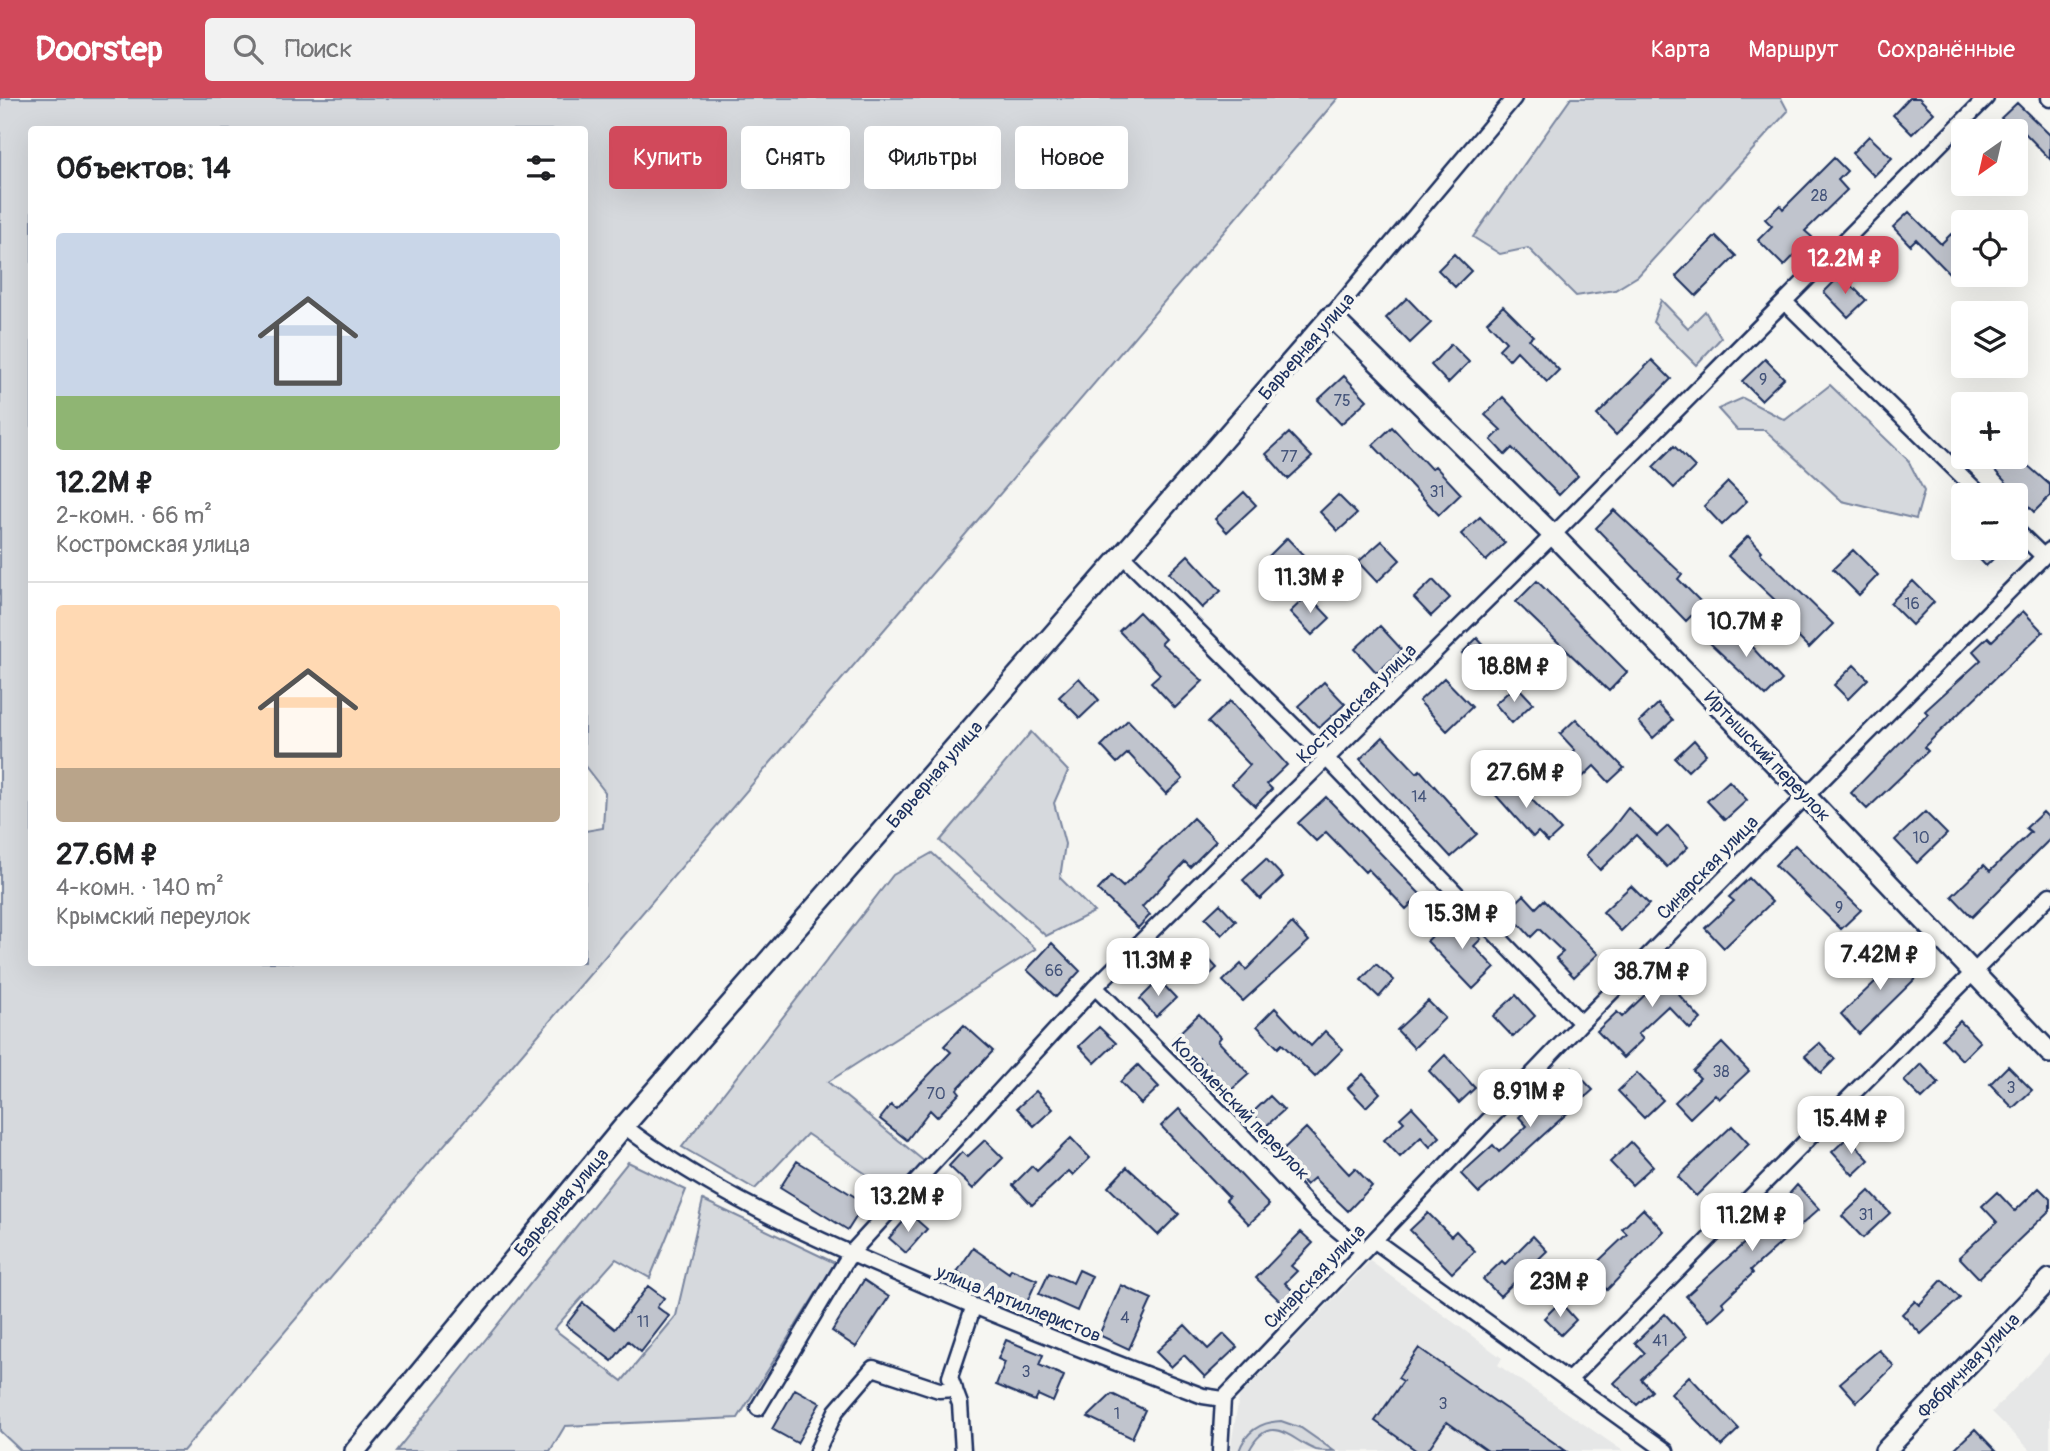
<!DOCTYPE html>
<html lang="ru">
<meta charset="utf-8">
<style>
:root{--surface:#fff;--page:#f2f2f2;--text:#202124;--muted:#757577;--line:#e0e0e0;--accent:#d1495b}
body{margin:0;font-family:Pangolin,sans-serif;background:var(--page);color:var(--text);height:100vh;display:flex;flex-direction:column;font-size:26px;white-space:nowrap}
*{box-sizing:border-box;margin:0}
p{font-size:23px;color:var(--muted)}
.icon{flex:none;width:38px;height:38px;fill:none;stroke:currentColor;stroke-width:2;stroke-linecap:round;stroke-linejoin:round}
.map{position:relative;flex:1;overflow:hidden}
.drawer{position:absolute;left:28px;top:28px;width:560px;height:840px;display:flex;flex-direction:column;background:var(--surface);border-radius:7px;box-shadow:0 7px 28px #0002}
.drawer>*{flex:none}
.top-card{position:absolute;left:609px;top:28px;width:665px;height:63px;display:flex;gap:14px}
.needle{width:46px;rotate:214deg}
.tools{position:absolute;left:1951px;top:21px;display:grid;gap:14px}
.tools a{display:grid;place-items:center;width:77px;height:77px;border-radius:7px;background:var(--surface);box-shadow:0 7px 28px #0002;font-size:35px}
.price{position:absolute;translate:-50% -60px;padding:0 16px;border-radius:14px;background:#fff;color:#222;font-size:23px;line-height:46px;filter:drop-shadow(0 2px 4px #0008)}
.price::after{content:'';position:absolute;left:50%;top:42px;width:21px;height:16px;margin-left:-10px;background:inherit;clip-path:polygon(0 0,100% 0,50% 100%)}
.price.active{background:var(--accent);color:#fff}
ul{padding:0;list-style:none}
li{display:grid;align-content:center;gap:14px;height:371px;padding:0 28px}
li+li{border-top:2px solid var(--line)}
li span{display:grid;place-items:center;height:217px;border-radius:7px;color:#555}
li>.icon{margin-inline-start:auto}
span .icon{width:126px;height:126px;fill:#fffc;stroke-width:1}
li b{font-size:30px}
h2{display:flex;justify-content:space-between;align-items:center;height:84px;padding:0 28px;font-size:30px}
.pill{padding:0 24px;border-radius:7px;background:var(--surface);box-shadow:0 7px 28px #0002;font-size:24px;line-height:63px}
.pill.active{background:var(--accent);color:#fff}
header{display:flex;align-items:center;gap:42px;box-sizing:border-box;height:98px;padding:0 35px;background:var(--accent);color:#fff}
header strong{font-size:33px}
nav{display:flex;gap:38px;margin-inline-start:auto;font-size:24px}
.search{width:490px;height:63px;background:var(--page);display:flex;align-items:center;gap:18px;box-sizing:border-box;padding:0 24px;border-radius:7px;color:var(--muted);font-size:26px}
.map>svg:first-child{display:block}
</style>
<header>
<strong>Doorstep</strong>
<div class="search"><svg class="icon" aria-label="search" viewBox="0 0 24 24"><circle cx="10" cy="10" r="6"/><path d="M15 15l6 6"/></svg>Поиск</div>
<nav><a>Карта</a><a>Маршрут</a><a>Сохранённые</a></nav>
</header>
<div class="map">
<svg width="2050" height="1353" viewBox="0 0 2050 1353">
<rect width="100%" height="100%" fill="#f6f6f2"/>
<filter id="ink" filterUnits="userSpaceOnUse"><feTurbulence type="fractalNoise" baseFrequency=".0143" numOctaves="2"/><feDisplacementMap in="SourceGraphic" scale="14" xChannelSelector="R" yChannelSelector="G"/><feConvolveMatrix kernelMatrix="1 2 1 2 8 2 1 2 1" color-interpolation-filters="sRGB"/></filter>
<g filter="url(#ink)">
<path fill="#e6e7e7" d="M1370,1163L1502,1260L1498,1267L1623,1353H1230L1239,1299Z
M2050,1254V1353H2031L1992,1314Z"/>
<path fill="#d6d9dd" stroke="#78849e" stroke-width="2" fill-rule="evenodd" d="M0,0H1338L183,1353H21L0,1333ZM32,32H584V667L605,694L603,730L585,733L584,864H32Z
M1571,0H1781L1788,13L1638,178L1615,192L1576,198L1528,150L1500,156L1473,139Z
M1661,202L1688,230L1705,213L1721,240L1696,267L1653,224Z
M1830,287L1908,362L1924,393L1916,421L1842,403L1765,332H1737L1718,311L1743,300L1785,322Z
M1031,634L1068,673L1054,705L1065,746L1060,780L1094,814L1046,838L940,743Z
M932,755L1036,851L828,984L925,1064L894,1095L807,1036L755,1091L682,1049L893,777Z
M628,1064L686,1092L650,1180L616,1161L554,1231L622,1283L676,1218L703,1102L835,1165L738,1320L565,1328L550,1353H396Z
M1281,1323L1301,1330L1334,1353C1329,1353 1321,1353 1316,1352C1293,1344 1270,1311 1249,1353H1239C1246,1333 1261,1324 1281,1323Z"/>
<path fill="#c0c4cd" stroke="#1b2f5e" stroke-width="2" d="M1909,0H1919L1934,15L1912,36L1893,17Z
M2017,5L2050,37V61L2023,33H2014L2001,20Z
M1869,38L1892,60L1874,78L1852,55Z
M1834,60L1847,73L1838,82L1847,92L1805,133L1812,139L1784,168L1758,142L1772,128L1765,121L1780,107L1783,111Z
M1909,114L1941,146L1951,136L1964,149V163L1950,176L1916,141L1910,147L1893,129Z
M1716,138L1736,158L1696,198L1676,178Z
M1454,156L1471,173L1455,189L1438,172Z
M1841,177L1866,202L1848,219L1824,194Z
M1407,200L1431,225L1410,245L1386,220Z
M1503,208L1533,238L1529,241L1559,272L1547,284L1517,253L1509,262L1499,251L1506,244L1487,224Z
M1451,246L1469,264L1448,285L1431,267Z
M1765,261L1784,280L1761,302L1742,283Z
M1652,262L1671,281L1616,337L1597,317Z
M1344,278L1367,302L1341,326L1318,302Z
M1503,299L1578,378L1559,397L1512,350L1505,357L1491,342L1501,332L1485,317Z
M1392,329L1431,371L1435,368L1461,396L1439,417L1373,347Z
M1289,335L1312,359L1288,381L1266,356Z
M1674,348L1695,369L1674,390L1653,369Z
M1982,359H2018L2050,387V398L2034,414Z
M1728,384L1747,403L1722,427L1704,408Z
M1244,394L1256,407L1227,434L1215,421Z
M1338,397L1357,416L1338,433L1320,414Z
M1614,412L1682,476L1678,481L1703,506L1686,523L1596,430Z
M1480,419L1505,445L1486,463L1461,436Z
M1748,438L1762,453L1760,455L1833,526L1809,550L1786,527L1793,519L1728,458Z
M1287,440L1309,463L1290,480L1269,458Z
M1382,443L1400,462L1377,484L1358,464Z
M1969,450H2004L1986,468Z
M1853,452L1878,477L1859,497L1833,471Z
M1188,457L1221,493L1202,510L1169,475Z
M1433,482L1450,500L1431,518L1414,500Z
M1537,483L1627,574L1609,593L1516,504Z
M1913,483L1934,504L1912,527L1890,505Z
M1308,497L1330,520L1312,537L1290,514Z
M2023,513L2043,534L1924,649L1928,653L1867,711L1851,695L1928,616L1925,613L1981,562L1973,553L1988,539L1992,543Z
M1139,514L1165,541L1161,545L1203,583L1175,610L1151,584L1160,576L1119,533Z
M1730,525L1782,582L1766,598L1710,545Z
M1380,528L1402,552L1377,575L1355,551Z
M1477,540L1497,562L1482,576L1462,555Z
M1854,567L1868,581L1848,601L1834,587Z
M1079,580L1099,602L1080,620L1059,599Z
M1444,580L1472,609L1447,633L1419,603Z
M1324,584L1345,606L1319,630L1298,608Z
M1516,587L1533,605L1512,625L1495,606Z
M1230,603L1287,667L1267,686L1272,691L1255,708L1232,686L1250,667L1208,624Z
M1658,606L1673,622L1653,640L1639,624Z
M1576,621L1624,670L1609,684L1594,668L1571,690L1553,672L1575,652L1560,636Z
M1128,622L1183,681L1166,696L1128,655L1117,665L1101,648Z
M1383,639L1417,675L1420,672L1477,736L1451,759L1360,661Z
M1694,642L1706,656L1688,673L1675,660Z
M1509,678L1561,732L1548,744L1538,734L1533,739L1493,694Z
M1729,683L1747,702L1725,722L1707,703Z
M1326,699L1421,797L1406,811L1368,771L1365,774L1326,734L1316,743L1298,725Z
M1628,710L1657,738L1668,728L1688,749L1667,769L1636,737L1600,772L1586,757L1611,732Z
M1925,714L1947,736L1917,765L1895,742Z
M2043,714L2050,721V741L1972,819L1952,798L1984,767L1990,773L2031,734L2026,730Z
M1193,720L1216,743L1190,769L1185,764L1142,809L1150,817L1138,830L1098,792L1111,778L1123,789Z
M1795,747L1861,812L1841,831L1775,767Z
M1266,761L1283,779L1260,801L1243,782Z
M1749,780L1772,804L1724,850L1705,830L1734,803L1729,799Z
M1631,788L1649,806L1621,833L1603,814Z
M1524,797L1536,810L1544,802L1598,856L1574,879L1556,860L1563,854L1539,831L1531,839L1507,813Z
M1220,806L1236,823L1222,837L1205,820Z
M1456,816L1481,841L1474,848L1495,870L1473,891L1427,843Z
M1292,825L1309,843L1243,903L1223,883L1241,866L1246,872Z
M1052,845L1080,873L1056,899L1027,872Z
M1895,854L1918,878L1859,936L1841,916L1876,883L1870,877Z
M1204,856L1217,870L1205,881L1192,867Z
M1683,858L1697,874L1678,892L1681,895L1679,897L1701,921L1690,931L1668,908L1638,936L1643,941L1623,960L1597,933L1617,914L1622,919L1653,889L1647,883L1660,872L1664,876Z
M1376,866L1394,882L1379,899L1361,882Z
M1159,882L1176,900L1156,919L1140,901Z
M1516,897L1535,918L1513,939L1493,918Z
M1428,903L1445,920L1414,950L1397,932Z
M1275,910L1311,948L1325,933L1343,951L1315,979L1282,946L1278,950L1257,928Z
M1199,916L1221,939L1218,943L1249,976L1230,993L1199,960L1195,964L1173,941Z
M1960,923L1980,944L1962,962L1942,941Z
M964,927L993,953L957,991L960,995L937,1019L930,1012L907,1042L880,1021L891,1007L896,1011L951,954L944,948Z
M1099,929L1116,945L1095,965L1079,948Z
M1722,945L1749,973L1719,1001L1715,996L1690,1020L1675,1004L1700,980L1693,973Z
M1820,945L1835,961L1821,975L1805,958Z
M1445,957L1475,990L1459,1005L1429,973Z
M1921,966L1939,985L1922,1001L1904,983Z
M1138,967L1159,989L1141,1006L1120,984Z
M2008,968L2032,992L2013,1010L1990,986Z
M1572,970L1593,992L1479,1095L1461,1076L1493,1047L1499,1054L1527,1028L1519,1019Z
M1637,975L1663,1002L1644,1020L1618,993Z
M1363,976L1380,995L1366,1009L1348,990Z
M1036,993L1053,1011L1034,1028L1017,1010Z
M1270,998L1284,1012L1265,1029L1252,1015Z
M1885,1003L1901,1021L1884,1037L1868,1020Z
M1412,1009L1440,1039L1430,1049L1421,1039L1400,1059L1384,1042L1404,1024L1400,1020Z
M1179,1011L1269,1107L1249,1126L1226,1102L1229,1099L1161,1028Z
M1732,1028L1749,1046L1696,1098L1678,1079Z
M1306,1030L1349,1076L1355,1070L1372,1088L1348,1113L1314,1080L1306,1087L1278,1056Z
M1848,1039L1869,1062L1853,1077L1832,1054Z
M1071,1040L1090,1060L1073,1077L1069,1073L1032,1107L1013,1087L1032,1068L1037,1073Z
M985,1042L1003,1060L973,1091L949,1068L962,1054L967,1059Z
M1631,1044L1653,1068L1632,1087L1610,1064Z
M797,1063L865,1105L848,1132L780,1090Z
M1127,1069L1179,1116L1158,1137L1108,1089Z
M1797,1087L1819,1111L1751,1172L1753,1175L1722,1204L1725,1208L1709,1223L1686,1198L1751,1139Z
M2039,1090L2050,1101V1112L1979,1180L1959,1159L1997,1124L1982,1108L1997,1094L2015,1113Z
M1869,1093L1890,1115L1863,1140L1842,1118Z
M1643,1111L1664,1133L1607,1192L1589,1172L1627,1136L1622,1131Z
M1428,1115L1451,1138L1456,1133L1475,1153L1452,1175L1410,1132Z
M910,1116L927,1131L906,1155L889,1140Z
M1301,1134L1313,1145L1291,1168L1297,1173L1285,1185L1294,1194L1282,1205L1256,1180Z
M1533,1138L1547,1153L1500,1198L1483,1181L1502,1163L1505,1166Z
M973,1150L1009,1175L1011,1171L1037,1182L1022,1215L997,1204L957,1174Z
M1079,1172L1092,1178L1077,1213L1039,1196L1049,1175L1073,1185Z
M864,1182L889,1199L856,1249L832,1233Z
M1942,1182L1960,1200L1921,1236L1902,1216L1915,1203L1919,1207Z
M1121,1187L1152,1201L1129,1251L1099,1237Z
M648,1188L664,1200L657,1209L669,1218L641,1254L628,1243L612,1263L566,1227L583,1205L615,1231Z
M1560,1204L1576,1222L1561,1237L1544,1220Z
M1665,1216L1686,1239L1641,1281L1652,1293L1637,1307L1614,1285L1645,1255L1635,1245Z
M1185,1227L1208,1251L1224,1236L1237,1249L1205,1279L1184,1257L1171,1269L1156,1254Z
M1006,1242L1043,1257L1039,1267L1064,1278L1053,1304L1038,1297L1035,1303L996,1287L1005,1264L998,1261Z
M1419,1250L1473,1288L1566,1353H1488L1447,1324L1427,1353H1417L1375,1323L1403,1283L1398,1280Z
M1879,1252L1894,1268L1857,1304L1840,1285Z
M1689,1278L1739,1331L1721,1348L1671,1296Z
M795,1291L820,1305L797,1345L772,1331Z
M1112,1296L1145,1312L1132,1340L1088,1319Z
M1975,1331L1996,1353H1952Z"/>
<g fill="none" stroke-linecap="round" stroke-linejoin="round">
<defs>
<path id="minor" d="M2049,0L2050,1
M1785,204L1981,397
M1331,218L1514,0
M2016,432L2043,458
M1124,459L1327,661L1581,925
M1095,889L1227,1021L1313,1112L1364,1153
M624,1028C708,1093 806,1137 903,1178C1002,1221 1102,1260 1203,1298L1223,1301
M1375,1143L1666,1353
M1568,1283L2050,797
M1223,1301L1581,925L2050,452
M758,1310L850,1156L1095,889L1553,437L1986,0
M817,1353L836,1313L873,1270L939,1292L955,1291
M963,1353L960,1306L950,1279L973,1210
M1220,1353L1223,1301"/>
<path id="tertiary" d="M355,1353L624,1028L1331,218L1553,437L1805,697L2050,955
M1885,1353L2050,1181"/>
</defs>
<use href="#minor" stroke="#1b2f5e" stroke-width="19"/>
<use href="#tertiary" stroke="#1b2f5e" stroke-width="24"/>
<use href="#minor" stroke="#f6f6f2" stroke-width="14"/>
<use href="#tertiary" stroke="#f6f6f2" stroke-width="19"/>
</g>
</g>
<g text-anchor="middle" stroke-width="7" stroke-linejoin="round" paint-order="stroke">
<g font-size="16" fill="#44547a">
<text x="1819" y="103">28</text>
<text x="1763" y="287">9</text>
<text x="1342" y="308">75</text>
<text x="1289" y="364">77</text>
<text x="1437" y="399">31</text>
<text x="1912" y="511">16</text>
<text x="1419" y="704">14</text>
<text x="1921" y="745">10</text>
<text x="1839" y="815">9</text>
<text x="1054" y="878">66</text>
<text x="1721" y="979">38</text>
<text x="2011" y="995">3</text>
<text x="936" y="1001">70</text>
<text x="1866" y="1122">31</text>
<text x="1125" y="1225">4</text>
<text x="643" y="1229">11</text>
<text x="1660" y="1248">41</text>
<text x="1026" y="1279">3</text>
<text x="1443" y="1311">3</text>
<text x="1117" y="1321">1</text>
</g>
<g font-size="19" fill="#1b2f5e" stroke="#f6f6f2">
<text transform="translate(1306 248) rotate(-49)" y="7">Барьерная улица</text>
<text transform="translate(1356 605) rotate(-45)" y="7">Костромская улица</text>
<text transform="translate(1768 658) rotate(46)" y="7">Иртышский переулок</text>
<text transform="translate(934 676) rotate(-49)" y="7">Барьерная улица</text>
<text transform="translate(1707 769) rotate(-46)" y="7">Синарская улица</text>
<text transform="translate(1241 1010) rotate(46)" y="7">Коломенский переулок</text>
<text transform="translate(561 1104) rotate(-50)" y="7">Барьерная улица</text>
<text transform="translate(1314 1178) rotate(-46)" y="7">Синарская улица</text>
<text transform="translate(1019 1205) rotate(22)" y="7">улица Артиллеристов</text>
<text transform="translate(1968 1267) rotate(-46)" y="7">Фабричная улица</text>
</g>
</g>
</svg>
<div class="tools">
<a><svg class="needle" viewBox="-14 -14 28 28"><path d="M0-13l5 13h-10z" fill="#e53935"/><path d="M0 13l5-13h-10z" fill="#757577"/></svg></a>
<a><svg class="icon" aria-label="locate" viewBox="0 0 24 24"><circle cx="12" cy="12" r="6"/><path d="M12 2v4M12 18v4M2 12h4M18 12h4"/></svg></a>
<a><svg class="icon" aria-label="layers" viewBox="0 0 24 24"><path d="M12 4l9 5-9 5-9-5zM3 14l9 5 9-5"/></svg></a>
<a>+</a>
<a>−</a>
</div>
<b class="price active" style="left:1845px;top:198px">12.2M ₽</b>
<b class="price" style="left:1310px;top:517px">11.3M ₽</b>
<b class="price" style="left:1746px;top:561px">10.7M ₽</b>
<b class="price" style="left:1514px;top:606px">18.8M ₽</b>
<b class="price" style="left:1526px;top:712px">27.6M ₽</b>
<b class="price" style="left:1462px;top:853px">15.3M ₽</b>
<b class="price" style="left:1880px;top:894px">7.42M ₽</b>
<b class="price" style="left:1158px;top:900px">11.3M ₽</b>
<b class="price" style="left:1652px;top:911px">38.7M ₽</b>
<b class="price" style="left:1530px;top:1031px">8.91M ₽</b>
<b class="price" style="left:1851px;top:1058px">15.4M ₽</b>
<b class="price" style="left:908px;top:1136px">13.2M ₽</b>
<b class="price" style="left:1752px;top:1155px">11.2M ₽</b>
<b class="price" style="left:1560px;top:1221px">23M ₽</b>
<div class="top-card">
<a class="pill active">Купить</a>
<a class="pill">Снять</a>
<a class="pill">Фильтры</a>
<a class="pill">Новое</a>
</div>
<section class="drawer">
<h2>Объектов: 14<svg class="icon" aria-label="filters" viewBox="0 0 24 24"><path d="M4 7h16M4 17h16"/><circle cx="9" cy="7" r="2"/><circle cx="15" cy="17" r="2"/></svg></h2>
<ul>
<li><span style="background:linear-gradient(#c9d6e8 75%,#8fb573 0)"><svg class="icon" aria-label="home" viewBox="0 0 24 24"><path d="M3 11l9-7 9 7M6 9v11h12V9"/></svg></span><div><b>12.2M ₽</b><p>2-комн. · 66 m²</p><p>Костромская улица</p></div></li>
<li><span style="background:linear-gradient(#ffd9b3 75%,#b9a48a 0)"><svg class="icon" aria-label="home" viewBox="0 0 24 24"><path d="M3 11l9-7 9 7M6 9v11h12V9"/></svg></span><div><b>27.6M ₽</b><p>4-комн. · 140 m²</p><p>Крымский переулок</p></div></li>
</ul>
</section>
</div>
